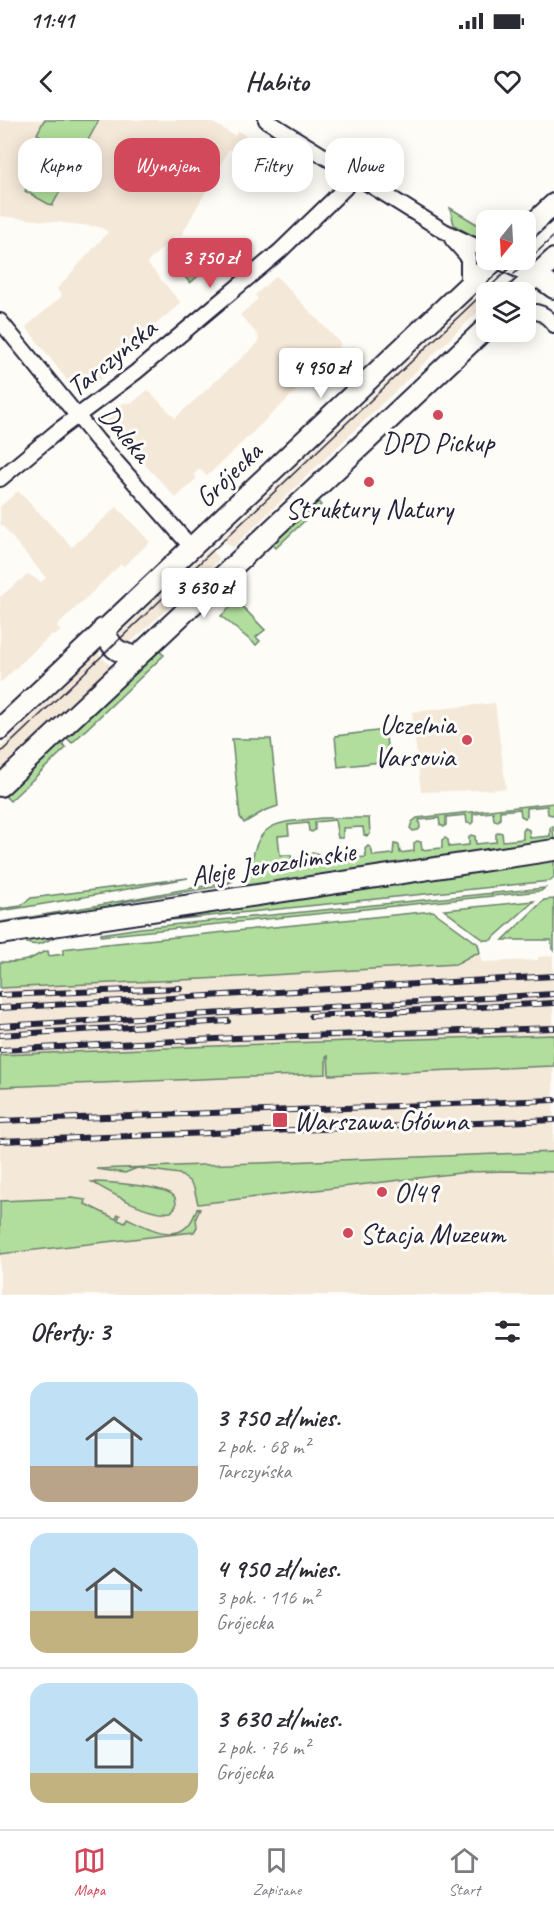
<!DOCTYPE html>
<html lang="pl">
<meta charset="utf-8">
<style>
:root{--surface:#fff;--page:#f2f2f3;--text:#2b2b33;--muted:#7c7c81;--line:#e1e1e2;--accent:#d1495b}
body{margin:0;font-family:Caveat,sans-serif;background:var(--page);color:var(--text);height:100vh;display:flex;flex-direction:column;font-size:22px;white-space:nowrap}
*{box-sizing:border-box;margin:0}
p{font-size:20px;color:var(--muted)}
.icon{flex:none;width:33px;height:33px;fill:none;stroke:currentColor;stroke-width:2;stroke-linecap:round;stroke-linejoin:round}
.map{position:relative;height:1175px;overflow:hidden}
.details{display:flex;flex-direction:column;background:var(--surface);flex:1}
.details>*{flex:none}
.guide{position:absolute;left:18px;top:18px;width:519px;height:54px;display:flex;gap:12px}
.needle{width:39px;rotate:198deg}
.fabs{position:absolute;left:476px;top:90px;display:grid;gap:12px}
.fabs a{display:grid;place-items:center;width:60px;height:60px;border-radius:12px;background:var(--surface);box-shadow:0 3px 15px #0003;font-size:30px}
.price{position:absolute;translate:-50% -51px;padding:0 14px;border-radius:6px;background:#fff;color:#222;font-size:20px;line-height:39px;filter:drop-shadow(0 2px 3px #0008)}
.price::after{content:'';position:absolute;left:50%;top:36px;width:18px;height:14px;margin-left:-9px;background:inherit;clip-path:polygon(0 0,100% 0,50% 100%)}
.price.current{background:var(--accent);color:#fff}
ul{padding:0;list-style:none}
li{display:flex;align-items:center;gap:18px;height:150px;padding:0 30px}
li+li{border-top:2px solid var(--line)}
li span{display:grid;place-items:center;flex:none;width:168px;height:120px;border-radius:18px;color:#555}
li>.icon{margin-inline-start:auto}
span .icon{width:72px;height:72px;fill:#fffc;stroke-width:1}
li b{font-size:26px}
h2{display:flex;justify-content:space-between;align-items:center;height:72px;padding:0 30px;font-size:26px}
.pill{padding:0 21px;border-radius:18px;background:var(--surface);box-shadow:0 3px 15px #0003;font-size:21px;line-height:54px}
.pill.current{background:var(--accent);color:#fff}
.status{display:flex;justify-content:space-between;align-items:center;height:42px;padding:0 30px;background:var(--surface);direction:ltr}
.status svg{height:16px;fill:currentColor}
header{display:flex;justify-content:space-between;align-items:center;height:78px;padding:0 30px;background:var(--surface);font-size:27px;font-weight:700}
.tabs{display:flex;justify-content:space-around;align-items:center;height:84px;border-top:2px solid var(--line);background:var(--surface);font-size:16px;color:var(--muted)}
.tabs a{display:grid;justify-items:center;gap:3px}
.tabs .current{color:var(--accent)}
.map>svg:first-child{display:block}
</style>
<div class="status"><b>11:41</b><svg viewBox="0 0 49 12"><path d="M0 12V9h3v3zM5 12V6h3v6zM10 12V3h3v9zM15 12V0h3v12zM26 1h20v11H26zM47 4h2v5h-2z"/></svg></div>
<header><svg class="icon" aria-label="back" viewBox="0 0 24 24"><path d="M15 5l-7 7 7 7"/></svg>Habito<svg class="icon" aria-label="heart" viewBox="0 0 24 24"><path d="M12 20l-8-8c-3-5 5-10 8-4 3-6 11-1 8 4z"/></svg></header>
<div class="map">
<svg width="554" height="1175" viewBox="0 0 554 1175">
<rect width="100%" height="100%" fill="#fdfcf7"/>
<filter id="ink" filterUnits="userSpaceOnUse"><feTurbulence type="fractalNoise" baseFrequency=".0167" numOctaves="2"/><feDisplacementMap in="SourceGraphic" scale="12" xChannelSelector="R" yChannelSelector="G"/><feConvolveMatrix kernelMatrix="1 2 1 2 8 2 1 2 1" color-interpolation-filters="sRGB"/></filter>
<g filter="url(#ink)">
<path fill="#f4e8d8" d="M0,0H208L235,16L238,11L258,23L248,40L229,29L181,116H174L147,143L181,183L105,247L109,252L98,261L67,260L26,207L62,176L57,169L108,112L100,107L0,96Z
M276,156L341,224L339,226L340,228L325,242L323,241L319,243L314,247L317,251L207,356L199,349L194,354L197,358L176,378L103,300L125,282L127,284L130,282L132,283L148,270L175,298L257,224L259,219L257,214L240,195L258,179L255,175Z
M486,167L493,172H486V184L232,428L222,418Z
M18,371L72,427L117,387L150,422L124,446L121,444L57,506L61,511L54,516L52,514L0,563V477L28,454L41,462L46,458L0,403V387Z
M210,429L220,439L126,527L116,517Z
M97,533L111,546L0,649V628Z
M495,583L506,669L421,672L412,592Z
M553,831L554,1175H0V842L480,833L482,842L538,840V837L552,836Z"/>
<path fill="#b1de9c" stroke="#6a806c" stroke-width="1.5" d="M44,0H99L52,86L25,71L52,22L37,14Z
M354,24L381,41L383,48L377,57L347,39L346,37Z
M450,88L480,106L479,114L474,117L454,105Z
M182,128L203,152L190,163L170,139Z
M317,381L321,385L276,428L271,423Z
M237,481L265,510L256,517L260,521L256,525L221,496Z
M159,531L164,535L72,623L67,618Z
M385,610L389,641L338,647L335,616Z
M232,619H271L278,686L264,691L244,703L240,697Z
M61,623L66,628L10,681L5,676Z
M554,683V694L552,695L548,694L547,686L527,688V696L525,698L521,696L520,689L500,691V699L498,701L494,700L493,692L473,694V702L471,704L467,703L466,695L446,697V705L444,707L440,705L439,698L419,700L420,708L418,710L413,711L410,708L412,702L417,698Z
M322,698H369L370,714L367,716L364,715L363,707L343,708V718H338L335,700L315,702V710L312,712L309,711L308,703L288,705L289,715L278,716L280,735H291L292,745L311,743V734L314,732L318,734L319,742L339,740L338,732L341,729L345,731L346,739L366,737L365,729L368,726L371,728L373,736L393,734L394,724L399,725L400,733L414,731V723L417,721L421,722L422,730L442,728V720L445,718L448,720L449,727L469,725V717L471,715L475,716L476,724L496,722V714L499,712L502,713L503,721L523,719V711L525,708L529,710L530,718L550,716V708L553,706L554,722L246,767C246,760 250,755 251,749C256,698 281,703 322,698Z
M536,739L554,740V758L550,761L132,804C109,808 79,808 57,816C47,820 39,828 27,823L26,819Z
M188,758C125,769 63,782 0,791V789L21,786L31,778Z
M233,761L221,766L128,781L96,791L0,806V802C78,790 155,774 233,761Z
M545,768L541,771L101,816V814L140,808Z
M554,779V831L552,829L551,820H503L544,780Z
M534,781L491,820H484L444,790Z
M433,791L478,824L480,833L474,834L456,844L203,859L0,868V842C10,842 20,843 30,839C37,836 41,832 48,831L49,836L63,834V829L87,826Z
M554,915V946L329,955L328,936L326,937V954L0,967V935L287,923Z
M554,1032V1052L508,1051L468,1052L198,1084L194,1068L189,1061L179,1054L137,1048L125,1053L96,1049Z
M92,1062C106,1062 166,1066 174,1076C176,1079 176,1083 176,1086L171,1092C150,1096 111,1073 92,1062Z
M72,1078L86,1080L85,1084L116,1099L118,1094L120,1095L118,1100L125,1103L127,1098C153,1110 185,1129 197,1088L200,1089L196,1098L197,1107L194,1112L0,1134V1081Z"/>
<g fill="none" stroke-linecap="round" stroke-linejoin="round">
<defs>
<path id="minor" d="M266,0L444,111L486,131
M452,119L468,137V166
M525,192C538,190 546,194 554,205
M0,201L97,320L192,428
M0,359L60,309L136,252L280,131L345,68L356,54"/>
<path id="secondary" d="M525,111L554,84
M503,140L536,155L554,168
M518,172L554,139
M103,509C113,529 114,531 136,537
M0,609L495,140
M0,666L486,208
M0,814L554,730"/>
</defs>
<use href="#minor" stroke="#22223b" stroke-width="18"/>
<use href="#secondary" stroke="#22223b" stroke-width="24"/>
<use href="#minor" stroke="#fdfcf7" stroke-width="14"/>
<use href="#secondary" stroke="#fdfcf7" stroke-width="20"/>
<path stroke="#22223b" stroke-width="1.5" d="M514,154L554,116
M0,633L518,140"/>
<defs>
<path id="rail" d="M0,875L180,868
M0,888L554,856
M311,896L554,883
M0,906L554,874
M0,915L228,901
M0,930L236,918L554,908
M0,1001L554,980
M0,1021L554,1000"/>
</defs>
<use href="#rail" stroke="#22223b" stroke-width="6"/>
<use href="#rail" stroke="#fdfcf7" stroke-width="4" stroke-dasharray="11" stroke-linecap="butt"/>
</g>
</g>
<g fill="#d1495b" stroke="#fdfcf7" stroke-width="2">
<circle cx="438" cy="295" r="6"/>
<circle cx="369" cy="362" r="6"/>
<circle cx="467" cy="620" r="6"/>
<rect x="272" y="992" width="16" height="16" rx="3"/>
<circle cx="382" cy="1072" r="6"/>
<circle cx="348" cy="1113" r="6"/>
</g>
<g text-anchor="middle" stroke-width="6" stroke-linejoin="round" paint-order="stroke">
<g font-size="28" fill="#22223b" stroke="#fdfcf7">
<text transform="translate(111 237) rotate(-39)" y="10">Tarczyńska</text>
<text transform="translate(126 313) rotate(50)" y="10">Daleka</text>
<text transform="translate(228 354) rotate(-44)" y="10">Grójecka</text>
<text transform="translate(273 743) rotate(-9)" y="10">Aleje Jerozolimskie</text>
</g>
<g font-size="28" fill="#22223b" stroke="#fdfcf7" text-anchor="start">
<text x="438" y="332" text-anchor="middle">DPD Pickup</text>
<text x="369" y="398" text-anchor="middle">Struktury Natury</text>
<text x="455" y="614" text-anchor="end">Uczelnia<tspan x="455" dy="32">Varsovia</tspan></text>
<text x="294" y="1010">Warszawa Główna</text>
<text x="394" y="1082">Ol49</text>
<text x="360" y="1123">Stacja Muzeum</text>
</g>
</g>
</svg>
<div class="fabs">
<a><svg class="needle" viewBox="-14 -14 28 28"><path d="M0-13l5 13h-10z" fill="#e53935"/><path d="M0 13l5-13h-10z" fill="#7c7c81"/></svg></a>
<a><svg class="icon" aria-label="layers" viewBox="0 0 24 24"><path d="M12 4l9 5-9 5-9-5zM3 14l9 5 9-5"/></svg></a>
</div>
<b class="price current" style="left:210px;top:169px">3 750 zł</b>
<b class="price" style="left:321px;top:279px">4 950 zł</b>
<b class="price" style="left:204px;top:499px">3 630 zł</b>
<div class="guide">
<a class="pill">Kupno</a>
<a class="pill current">Wynajem</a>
<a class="pill">Filtry</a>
<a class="pill">Nowe</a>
</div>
</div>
<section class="details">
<h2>Oferty: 3<svg class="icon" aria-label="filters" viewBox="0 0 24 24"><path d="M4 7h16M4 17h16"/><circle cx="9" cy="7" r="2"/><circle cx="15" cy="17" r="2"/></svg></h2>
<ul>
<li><span style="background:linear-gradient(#bfe0f5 70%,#b9a48a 0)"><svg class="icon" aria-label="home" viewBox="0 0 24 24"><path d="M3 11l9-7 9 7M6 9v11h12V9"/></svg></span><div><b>3 750 zł/mies.</b><p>2 pok. · 68 m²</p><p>Tarczyńska</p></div></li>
<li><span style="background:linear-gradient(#bfe0f5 65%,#c2b280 0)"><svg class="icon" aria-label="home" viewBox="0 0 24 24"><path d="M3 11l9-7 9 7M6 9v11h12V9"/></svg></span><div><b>4 950 zł/mies.</b><p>3 pok. · 116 m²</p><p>Grójecka</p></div></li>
<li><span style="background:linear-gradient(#bfe0f5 75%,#c2b280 0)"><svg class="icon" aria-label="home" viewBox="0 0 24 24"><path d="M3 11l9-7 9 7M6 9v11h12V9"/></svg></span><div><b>3 630 zł/mies.</b><p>2 pok. · 76 m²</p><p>Grójecka</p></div></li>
</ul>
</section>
<nav class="tabs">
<a class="current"><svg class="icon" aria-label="map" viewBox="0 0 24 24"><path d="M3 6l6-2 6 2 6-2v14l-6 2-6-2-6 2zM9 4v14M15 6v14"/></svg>Mapa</a>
<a><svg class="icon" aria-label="saved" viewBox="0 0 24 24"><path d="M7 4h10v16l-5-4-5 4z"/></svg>Zapisane</a>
<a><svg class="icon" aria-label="home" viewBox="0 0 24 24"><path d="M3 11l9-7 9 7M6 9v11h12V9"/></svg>Start</a>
</nav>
